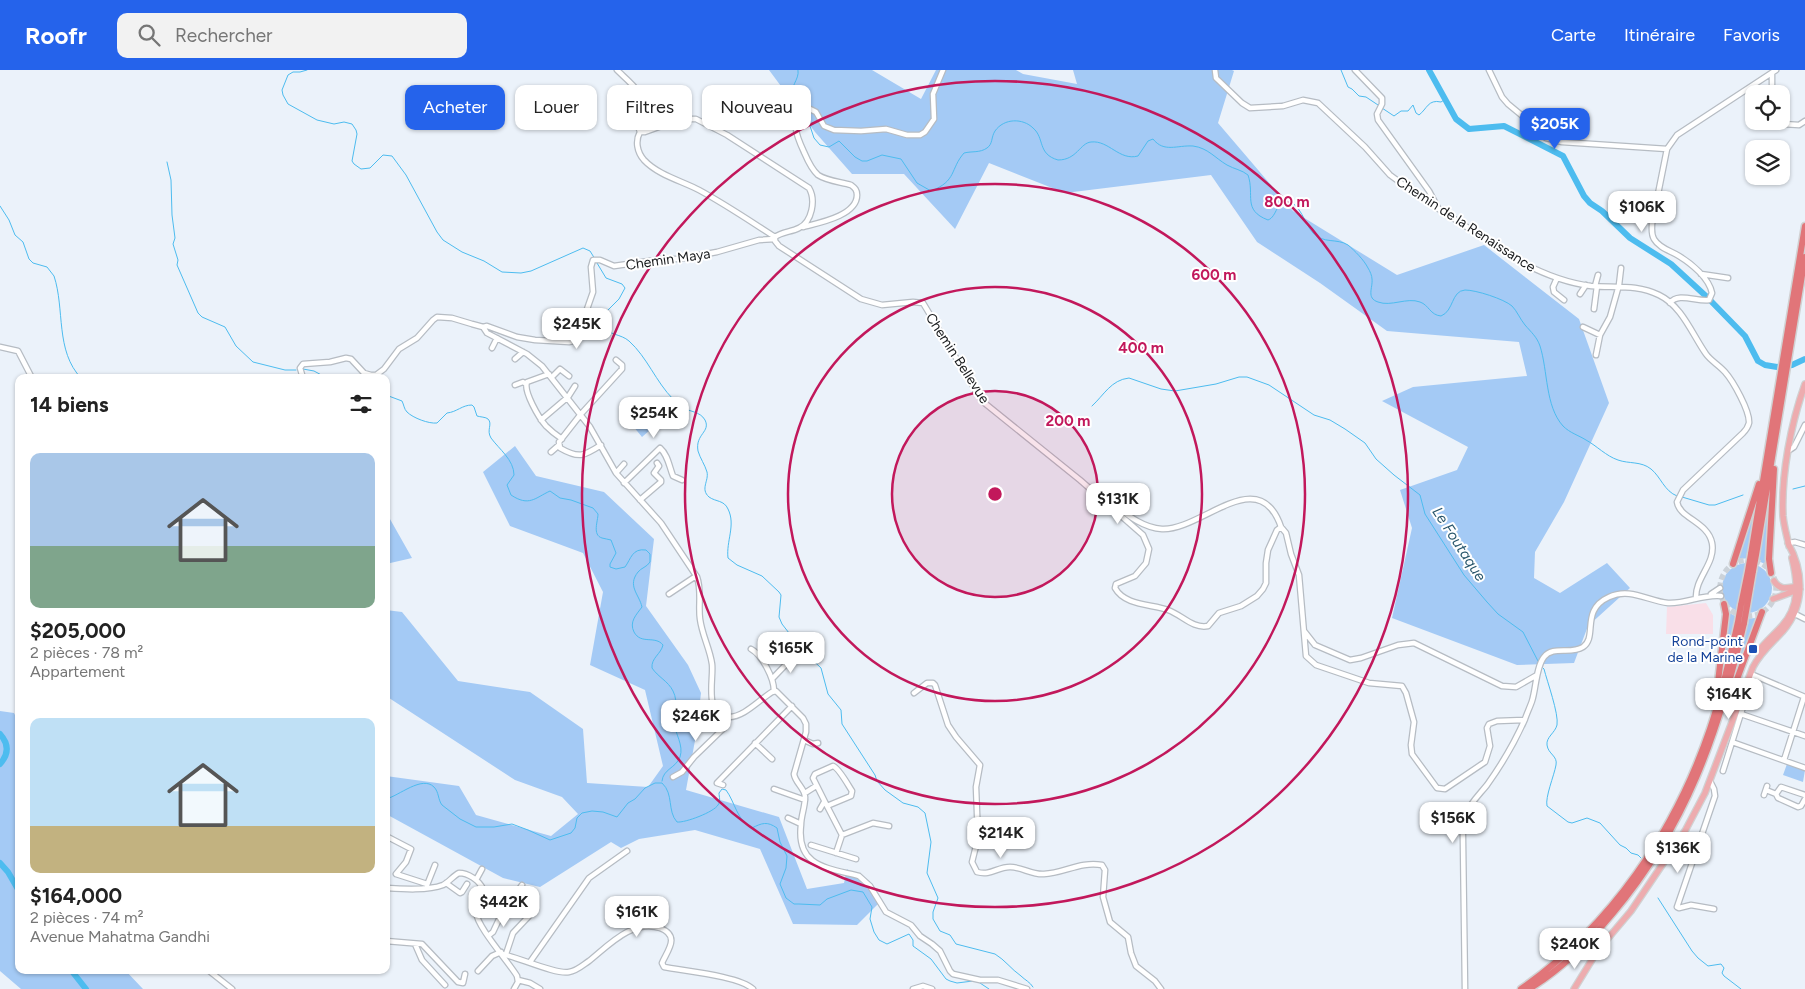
<!DOCTYPE html>
<html lang="fr">
<meta charset="utf-8">
<style>
:root{--surface:#fff;--page:#f2f2f2;--text:#222;--muted:#767676;--accent:#2563eb}
body{margin:0;font-family:Figtree,sans-serif;background:var(--page);color:var(--text);height:100vh;display:flex;flex-direction:column;font-size:19px;white-space:nowrap}
*{box-sizing:border-box;margin:0}
p{font-size:16px;color:var(--muted)}
.icon{flex:none;width:28px;height:28px;fill:none;stroke:currentColor;stroke-width:2;stroke-linecap:round;stroke-linejoin:round}
.map{position:relative;flex:1;overflow:hidden}
.drawer{position:absolute;left:15px;top:304px;width:375px;height:600px;display:flex;flex-direction:column;background:var(--surface);border-radius:10px;box-shadow:0 1px 4px #0004}
.drawer>*{flex:none}
.banner{position:absolute;left:405px;top:15px;width:475px;height:45px;display:flex;gap:10px}
.fabs{position:absolute;left:1745px;top:15px;display:grid;gap:10px}
.fabs a{display:grid;place-items:center;width:45px;height:45px;border-radius:10px;background:var(--surface);box-shadow:0 1px 4px #0004;font-size:25px}
.price{position:absolute;translate:-50% -42px;padding:0 11px;border-radius:10px;background:#fff;color:#222;font-size:16px;line-height:32px;filter:drop-shadow(0 1px 2px #0008)}
.price::after{content:'';position:absolute;left:50%;top:30px;width:15px;height:11px;margin-left:-8px;background:inherit;clip-path:polygon(0 0,100% 0,50% 100%)}
.price.active{background:var(--accent);color:#fff}
ul{padding:0;list-style:none}
li{display:grid;align-content:center;gap:10px;height:265px;padding:0 15px}
li span{display:grid;place-items:center;height:155px;border-radius:10px;color:#555}
li>.icon{margin-inline-start:auto}
span .icon{width:90px;height:90px;fill:#fffc;stroke-width:1}
li b{font-size:21px}
h2{display:flex;justify-content:space-between;align-items:center;height:60px;padding:0 15px;font-size:21px}
.chip{padding:0 18px;border-radius:10px;background:var(--surface);box-shadow:0 1px 4px #0004;font-size:18px;line-height:45px}
.chip.active{background:var(--accent);color:#fff}
header{display:flex;align-items:center;gap:30px;box-sizing:border-box;height:70px;padding:0 25px;background:var(--accent);color:#fff}
header strong{font-size:24px}
nav{display:flex;gap:28px;margin-inline-start:auto;font-size:18px}
.search{width:350px;height:45px;background:var(--page);display:flex;align-items:center;gap:12px;box-sizing:border-box;padding:0 18px;border-radius:10px;color:var(--muted);font-size:19px}
.map>svg:first-child{display:block}
</style>
<header>
<strong>Roofr</strong>
<div class="search"><svg class="icon" aria-label="search" viewBox="0 0 24 24"><circle cx="10" cy="10" r="6"/><path d="M15 15l6 6"/></svg>Rechercher</div>
<nav><a>Carte</a><a>Itinéraire</a><a>Favoris</a></nav>
</header>
<div class="map">
<svg width="1805" height="919" viewBox="0 0 1805 919">
<rect width="100%" height="100%" fill="#ebf2fa"/>
<path fill="#f9dfe8" d="M1706,533L1713,545V564H1666L1667,537Z"/>
<path fill="#a4caf5" d="M769,0H872L921,29L936,0H1016L1023,4L1077,14L1073,0H1232L1234,1L1218,53L1293,141L1397,205L1484,175L1579,249L1609,333L1564,432L1535,482L1534,508L1560,523L1607,493L1630,518L1588,556L1574,593L1517,595L1392,548L1412,458L1400,420L1457,400L1468,377L1382,331L1413,317L1527,306L1519,272L1387,261L1320,213L1257,172L1211,105L1065,123L989,93L955,159L904,104H852L815,62Z
M657,336L666,346L642,367L633,356Z
M515,376L536,406L604,422L654,469L646,536L688,595L701,623L696,665L686,720L779,747L807,819L844,813L847,799L881,831L857,855L793,854L760,779L695,760L639,769L621,778L611,772L540,817L503,808L386,744V706L459,716L476,745L551,766L578,744L562,727L515,710L386,626V540L402,542L458,611L530,622L583,659L587,713L648,717L663,696L645,620L590,595L603,522L583,483L510,456L483,402Z
M1771,415L1767,495L1752,488L1737,489L1758,423L1748,481L1759,483Z
M386,442L412,488L386,494Z
M1722 518a25 25 0 1 1 50 0a25 25 0 1 1-50 0Z
M1728,542C1737,548 1745,549 1756,548L1732,616L1746,554L1728,587L1719,620Z
M0,641L14,643L19,653V900H125L143,919H21L0,901Z
M1787,694L1805,700L1803,712L1783,705Z"/>
<g fill="none" stroke-linecap="round" stroke-linejoin="round">
<path stroke="#4dbcef" stroke-width="1" d="M307,0L300,2H293L288,5L282,20L283,25L288,34L317,50L334,54L344,52L352,54L356,60L357,64L352,91L354,94L361,99L370,98L383,85L392,86L406,105L437,162L443,170L462,182L484,191L502,202L521,203L531,201L583,178L590,181L595,189
M798,0C800,10 788,17 794,28C797,33 802,35 805,40
M1341,0L1348,17L1352,19L1359,26L1366,27L1378,35
M1382,38L1394,46L1401,41H1408L1413,35L1416,43L1419,45C1427,39 1428,29 1441,32L1444,30
M806,44L814,68L820,75L829,77L839,71L855,87L862,91H867L882,85L901,89L917,113L931,121C957,111 950,99 964,83C972,81 980,83 987,78C993,74 991,67 995,61C1004,48 1023,48 1033,58C1045,68 1037,84 1058,90C1077,90 1080,73 1091,72C1109,70 1119,91 1138,86L1148,71L1153,69C1164,83 1177,75 1193,76C1208,78 1215,88 1227,95C1234,99 1242,100 1248,105C1255,125 1242,140 1268,150C1277,147 1277,129 1287,131C1300,133 1305,154 1313,163C1323,174 1337,168 1348,175C1355,181 1364,190 1368,198C1370,201 1372,206 1372,209C1373,218 1366,228 1378,232C1391,237 1407,227 1420,232C1429,235 1430,245 1441,246C1454,241 1451,221 1465,220C1476,220 1504,229 1512,236C1517,241 1520,249 1525,255C1531,262 1537,267 1540,276C1548,301 1545,336 1563,356C1570,363 1578,365 1586,370C1597,376 1606,386 1618,390C1629,394 1641,391 1651,399C1661,407 1664,421 1677,426
M167,92L171,110L172,145L175,168L173,174L178,190L177,195L198,243L202,247L225,257L236,276L253,292L285,300H296
M0,136L9,150L15,165L23,172L29,189L33,193L47,197L54,206C65,239 55,281 81,308
M597,193L606,208L622,214L625,218L619,229L605,243L603,257C609,265 621,264 629,271C647,287 656,312 673,329C676,332 679,335 682,337C689,342 700,341 705,350C711,362 695,364 698,381C700,388 705,395 707,402C709,411 700,419 709,427C716,432 724,430 728,439C736,455 726,471 728,488L737,495L762,506L779,522L781,525L779,547L782,554L803,581L821,598L828,624L841,640L842,654L875,705L877,711L885,720L903,733L918,737L925,743L931,772L927,803L938,828L933,842V849L940,861L950,865L956,874L995,884C1005,890 1011,899 1021,906C1025,910 1030,912 1033,917
M303,299L314,301L327,308
M386,325L402,331C404,335 404,339 407,342C413,348 429,354 437,353L447,343C457,342 462,335 472,335L474,337L477,346C480,347 486,347 488,349C493,354 486,360 491,368C499,379 514,390 514,405L507,415L511,425C529,437 535,428 550,421L560,428L571,430L593,438L598,444C598,451 592,465 602,468C605,469 608,469 611,470L616,483L610,494V497L616,499L625,497C631,489 632,478 646,480L650,484V492C647,497 641,498 638,502C627,516 639,524 642,537C636,545 629,552 634,562C641,575 655,565 663,575C661,584 651,588 652,598C658,607 668,611 673,621C679,633 673,640 674,652C675,664 684,675 680,687C676,698 663,699 662,711
M1092,336C1104,325 1111,310 1129,308L1161,319L1175,321L1216,314L1239,307H1247L1269,315L1314,345L1330,350L1345,359L1365,373L1376,389L1394,405L1420,425L1425,444L1464,505L1487,532L1498,544L1523,562L1539,593
M1793,419L1805,416
M1682,427L1709,435H1715L1743,425
M1541,596L1544,599C1547,611 1559,644 1557,655C1555,663 1546,667 1547,675C1548,684 1558,686 1556,695C1554,706 1545,727 1547,736L1568,752L1572,753L1587,748L1600,753L1620,775L1626,778L1631,783L1638,785L1641,788
M386,729C399,726 422,705 434,717C439,722 438,730 442,735L460,749L476,757H494L512,754L528,760L550,770L571,763L575,758L577,748L582,743L592,741L603,742L617,747L628,733L635,729L645,718L655,713H662C674,724 667,741 677,752C685,753 714,742 718,735C721,731 719,727 719,723L722,719L726,720C735,732 737,751 752,758C762,753 767,751 777,758L780,772L787,786L786,798L780,814L786,828L794,834H799L820,835L827,829L851,820L863,822L872,837L870,849L874,862L879,870L887,874L909,864L913,870V876L931,889L946,909L950,911L957,913L973,911
M1658,828L1692,881L1698,888L1708,896L1721,894L1724,898L1722,903L1724,906L1741,919
M977,911L989,919"/>
<path stroke="#4dbcef" stroke-width="6" d="M1429,0L1456,49L1469,59L1504,56L1563,86L1584,126L1590,133L1602,141L1630,168L1671,194L1708,228L1745,266L1758,291L1765,295L1777,297L1792,295L1805,289
M0,664C9,674 9,684 0,694
M0,793L8,802L19,821
M71,900L86,919"/>
<path stroke="#cbd2d9" stroke-width="5.5" stroke-dasharray="5.5 3" stroke-linecap="butt" d="M1720 518a28 28 0 1 1 56 0a28 28 0 1 1-56 0Z"/>
<defs>
<path id="minor" d="M617,0C628,11 648,25 645,44C644,49 641,54 639,59L640,62H645L681,49H696L727,65L809,118C816,130 812,152 799,158C791,162 782,162 775,167V171L779,176L861,229L882,235L913,232L923,233L982,331L1080,410L1143,465L1149,479L1146,493L1135,506L1116,514L1115,518C1125,536 1152,534 1168,540C1182,545 1193,559 1208,556L1219,543L1241,536L1257,526L1263,519L1266,513V493L1268,480L1277,460L1281,457L1286,463L1291,484L1299,505L1306,586L1316,595L1369,613L1402,616L1406,623L1414,652L1411,675L1412,684L1437,718L1445,719L1485,692L1490,676L1487,658L1489,654L1497,651L1524,650
M1215,0L1216,8L1242,33L1250,38L1283,36L1303,30L1318,33L1365,77L1390,105L1420,127L1523,193C1544,204 1567,213 1591,216C1615,218 1637,214 1659,225C1682,236 1692,264 1706,284C1711,291 1719,295 1725,302C1733,311 1750,341 1749,353C1748,357 1746,360 1743,363L1683,420L1677,432C1679,448 1708,452 1712,473C1716,493 1695,508 1696,528
M1355,0L1382,28V34L1377,44L1378,50L1429,121L1438,138
M1489,0L1502,27L1508,34L1525,48L1533,60L1546,68L1562,72L1667,79
M1772,3V24
M1783,54L1799,55L1805,51
M640,62C635,71 637,82 644,90C658,105 682,111 699,120C725,134 750,151 775,167
M803,157C818,153 857,146 857,125C857,120 855,118 851,115C841,112 827,111 818,105C811,99 807,89 804,82C797,67 787,46 810,39L816,42L824,56L834,60L861,61L886,59L907,65H920L925,62L934,49L933,24L943,0
M1701,204L1728,208
M1557,208L1553,217L1554,222L1564,230
M1595,216L1598,205
M1580,224L1586,215
M1670,233C1678,222 1697,232 1709,230L1712,223C1709,208 1692,194 1679,186C1671,181 1659,178 1654,169C1651,164 1652,159 1652,154L1667,79L1677,65L1776,0
M1594,239L1597,216
M483,257L487,256L517,267L535,270L569,272L578,270L582,265L586,242L593,222L591,197L593,190H600L614,196L663,189H679L717,182L759,170L775,169
M1583,257L1600,265
M0,277L18,281L32,308
M492,278L497,268
M1596,285L1600,265L1610,247L1619,215L1621,198
M515,289L523,282
M549,304L527,312C523,321 539,348 546,356C551,361 556,365 562,369
M552,307L560,299L569,306
M303,308L300,298L303,294L330,292L346,288L351,289L364,303L371,305H376L384,299L399,279L417,268L433,250L437,247L452,248L472,254L483,257L487,263L527,284L542,296L590,357L616,403L661,453L697,507C702,521 698,536 700,549C702,565 710,579 712,594C714,609 703,646 729,647C744,647 759,630 772,622L776,621L803,648L806,654V662L794,704C795,713 806,719 805,728C805,737 801,746 801,755C796,797 828,798 859,806L870,816L886,842L911,855L920,866L932,874L940,881L950,901L953,904L980,910H998L1027,919
M515,315L523,312L526,314
M541,350L568,327L575,316
M601,375C584,386 579,389 560,378L559,372L581,344L622,299V295L616,290
M1788,381L1794,377L1805,355
M551,382L559,375
M616,403L624,394
M624,413L660,378C668,385 669,396 673,406L682,410
M640,430L661,412V410L654,403L659,396L657,393
M1108,430C1124,442 1141,458 1162,459C1201,461 1259,392 1281,457
M1788,473L1795,472L1805,475
M669,524L696,506
M1711,524L1720,518
M1795,544L1805,549
M1304,561L1315,575L1350,590L1361,588L1398,575L1414,573L1502,616L1516,617L1537,605
M751,579C762,585 774,608 774,621
M1751,604L1805,627
M772,609L795,585
M914,623L927,613H933L935,615L948,655L956,667L980,695L976,717L978,768L972,792L977,802C991,806 997,797 1010,797C1022,797 1032,805 1044,804C1064,803 1081,791 1102,795L1105,800L1103,827L1110,852L1128,867L1131,883L1136,896L1155,911L1161,919
M1741,644L1805,666
M804,670L813,674L818,673
M1732,672L1805,698
M755,673L772,689
M1784,690L1804,627
M833,696C839,698 848,715 852,721L851,726L827,736L813,708L815,704Z
M1723,701L1753,605
M673,707L682,702L694,687L724,658L729,647
M1710,711L1714,719L1715,726L1677,837L1679,838L1691,835L1714,839
M723,715L717,713L792,636
M774,719L805,730
M1766,720L1776,724
M805,723L816,716
M1764,725L1767,716
M1805,725L1781,717L1776,724L1778,728L1798,737L1801,736L1805,729
M827,736L842,765L873,753L889,756
M820,739L824,732
M788,748L801,754
M386,766L411,779L406,792L396,804L427,814
M811,775L856,789
M836,783L842,765
M476,810L482,799
M446,813L460,823L462,822L467,814
M427,815L435,795
M386,818C401,819 428,821 443,815C449,812 453,806 459,803C468,803 479,810 483,819C481,827 476,834 476,842C477,857 508,891 517,906L518,912L514,919
M488,866L493,862L501,845L522,815
M386,871L422,874L458,912L463,913L465,904
M415,874L422,890L445,915
M502,884C518,887 556,905 569,902C577,901 583,895 589,891C608,876 632,849 660,858C681,866 667,881 662,893L664,897C684,901 739,906 753,919
M506,884L513,863L529,846
M530,892L589,808L627,781
M208,900L232,919
M478,901L492,886L501,882
M518,910L530,913L540,919
M913,919L923,916L932,919
M1465,919L1463,772C1463,763 1462,754 1465,746C1469,734 1479,725 1487,715C1502,694 1515,672 1525,649C1527,643 1530,637 1532,631C1536,619 1536,597 1544,587C1553,575 1571,585 1583,577C1598,567 1580,540 1609,527C1630,517 1648,531 1668,533C1686,534 1703,524 1721,526"/>
<path id="major" d="M1789,476C1787,466 1784,457 1783,446C1781,405 1791,353 1805,314
M1774,511C1781,522 1788,517 1799,516
M1773,529L1800,519
M1758,582C1765,572 1774,565 1782,556C1800,536 1798,512 1792,488
M1574,919L1598,880L1631,841L1685,761L1705,723L1753,597C1760,583 1772,573 1783,561C1805,535 1804,502 1788,473"/>
<path id="highway" d="M1751,484L1805,156
M1756,485L1805,187
M1733,494L1759,414
M1771,503L1769,489L1774,399
M1741,535L1748,501
M1747,536L1753,501
M1716,629L1726,544L1724,534
M1727,636L1762,542
M1521,919C1611,856 1675,762 1710,659C1722,624 1730,588 1738,552
M1529,919C1562,899 1589,872 1613,843C1686,757 1719,662 1744,553"/>
</defs>
<use href="#minor" stroke="#b6bcc3" stroke-width="7"/>
<use href="#major" stroke="#d1d1d2" stroke-width="8"/>
<use href="#highway" stroke="#d1d1d2" stroke-width="9"/>
<use href="#minor" stroke="#fff" stroke-width="4.5"/>
<use href="#major" stroke="#edacaf" stroke-width="5.5"/>
<use href="#highway" stroke="#e17579" stroke-width="6"/>
<defs>
<path id="highway-bridge" d="M1748,501L1751,484
M1753,501L1756,485
M1738,552L1741,535
M1744,553L1747,536"/>
</defs>
<use href="#highway-bridge" stroke="#d1d1d2" stroke-width="9" stroke-linecap="butt"/>
<use href="#highway-bridge" stroke="#e17579" stroke-width="6"/>
</g>
<circle cx="995" cy="424" r="103" fill="#c2185b" fill-opacity=".12"/>
<g fill="none" stroke="#c2185b" stroke-width="2.5">
<circle cx="995" cy="424" r="103"/>
<circle cx="995" cy="424" r="207"/>
<circle cx="995" cy="424" r="310"/>
<circle cx="995" cy="424" r="413"/>
</g>
<rect fill="#1a4fb4" stroke="#fff" stroke-width="2" x="1748" y="574" width="10" height="10" rx="2.5"/>
<g text-anchor="middle" stroke-width="4" stroke-linejoin="round" paint-order="stroke">
<g font-size="14" fill="#181a1c" stroke="#fff">
<text transform="translate(1466 154) rotate(33)" y="5">Chemin de la Renaissance</text>
<text transform="translate(668 189) rotate(-8)" y="5">Chemin Maya</text>
<text transform="translate(958 288) rotate(57)" y="5">Chemin Bellevue</text>
</g>
<g font-size="14" fill="#164399" stroke="#fff" text-anchor="end">
<text x="1743" y="576">Rond-point<tspan x="1743" dy="16">de la Marine</tspan></text>
</g>
<g font-size="15" font-style="italic" fill="#28566c" stroke="#fff">
<text transform="translate(1459 474) rotate(57)" y="5">Le Foutaque</text>
</g>
</g>
<circle cx="995" cy="424" r="8" fill="#c2185b" stroke="#fff" stroke-width="2.5"/>
<g font-size="15" text-anchor="middle" font-weight="bold" fill="#c2185b" stroke="#fff" stroke-width="4" stroke-linejoin="round" paint-order="stroke">
<text x="1287" y="137">800 m</text>
<text x="1214" y="210">600 m</text>
<text x="1141" y="283">400 m</text>
<text x="1068" y="356">200 m</text>
</g>
</svg>
<div class="fabs">
<a><svg class="icon" aria-label="locate" viewBox="0 0 24 24"><circle cx="12" cy="12" r="6"/><path d="M12 2v4M12 18v4M2 12h4M18 12h4"/></svg></a>
<a><svg class="icon" aria-label="layers" viewBox="0 0 24 24"><path d="M12 4l9 5-9 5-9-5zM3 14l9 5 9-5"/></svg></a>
</div>
<b class="price active" style="left:1555px;top:80px">$205K</b>
<b class="price" style="left:1642px;top:163px">$106K</b>
<b class="price" style="left:577px;top:280px">$245K</b>
<b class="price" style="left:654px;top:369px">$254K</b>
<b class="price" style="left:1118px;top:455px">$131K</b>
<b class="price" style="left:791px;top:604px">$165K</b>
<b class="price" style="left:1729px;top:650px">$164K</b>
<b class="price" style="left:696px;top:672px">$246K</b>
<b class="price" style="left:1453px;top:774px">$156K</b>
<b class="price" style="left:1001px;top:789px">$214K</b>
<b class="price" style="left:1678px;top:804px">$136K</b>
<b class="price" style="left:504px;top:858px">$442K</b>
<b class="price" style="left:637px;top:868px">$161K</b>
<b class="price" style="left:1575px;top:900px">$240K</b>
<div class="banner">
<a class="chip active">Acheter</a>
<a class="chip">Louer</a>
<a class="chip">Filtres</a>
<a class="chip">Nouveau</a>
</div>
<section class="drawer">
<h2>14 biens<svg class="icon" aria-label="filters" viewBox="0 0 24 24"><path d="M4 7h16M4 17h16"/><circle cx="9" cy="7" r="2"/><circle cx="15" cy="17" r="2"/></svg></h2>
<ul>
<li><span style="background:linear-gradient(#a9c7e8 60%,#7fa58c 0)"><svg class="icon" aria-label="home" viewBox="0 0 24 24"><path d="M3 11l9-7 9 7M6 9v11h12V9"/></svg></span><div><b>$205,000</b><p>2 pièces · 78 m²</p><p>Appartement</p></div></li>
<li><span style="background:linear-gradient(#bfe0f5 70%,#c2b280 0)"><svg class="icon" aria-label="home" viewBox="0 0 24 24"><path d="M3 11l9-7 9 7M6 9v11h12V9"/></svg></span><div><b>$164,000</b><p>2 pièces · 74 m²</p><p>Avenue Mahatma Gandhi</p></div></li>
</ul>
</section>
</div>
